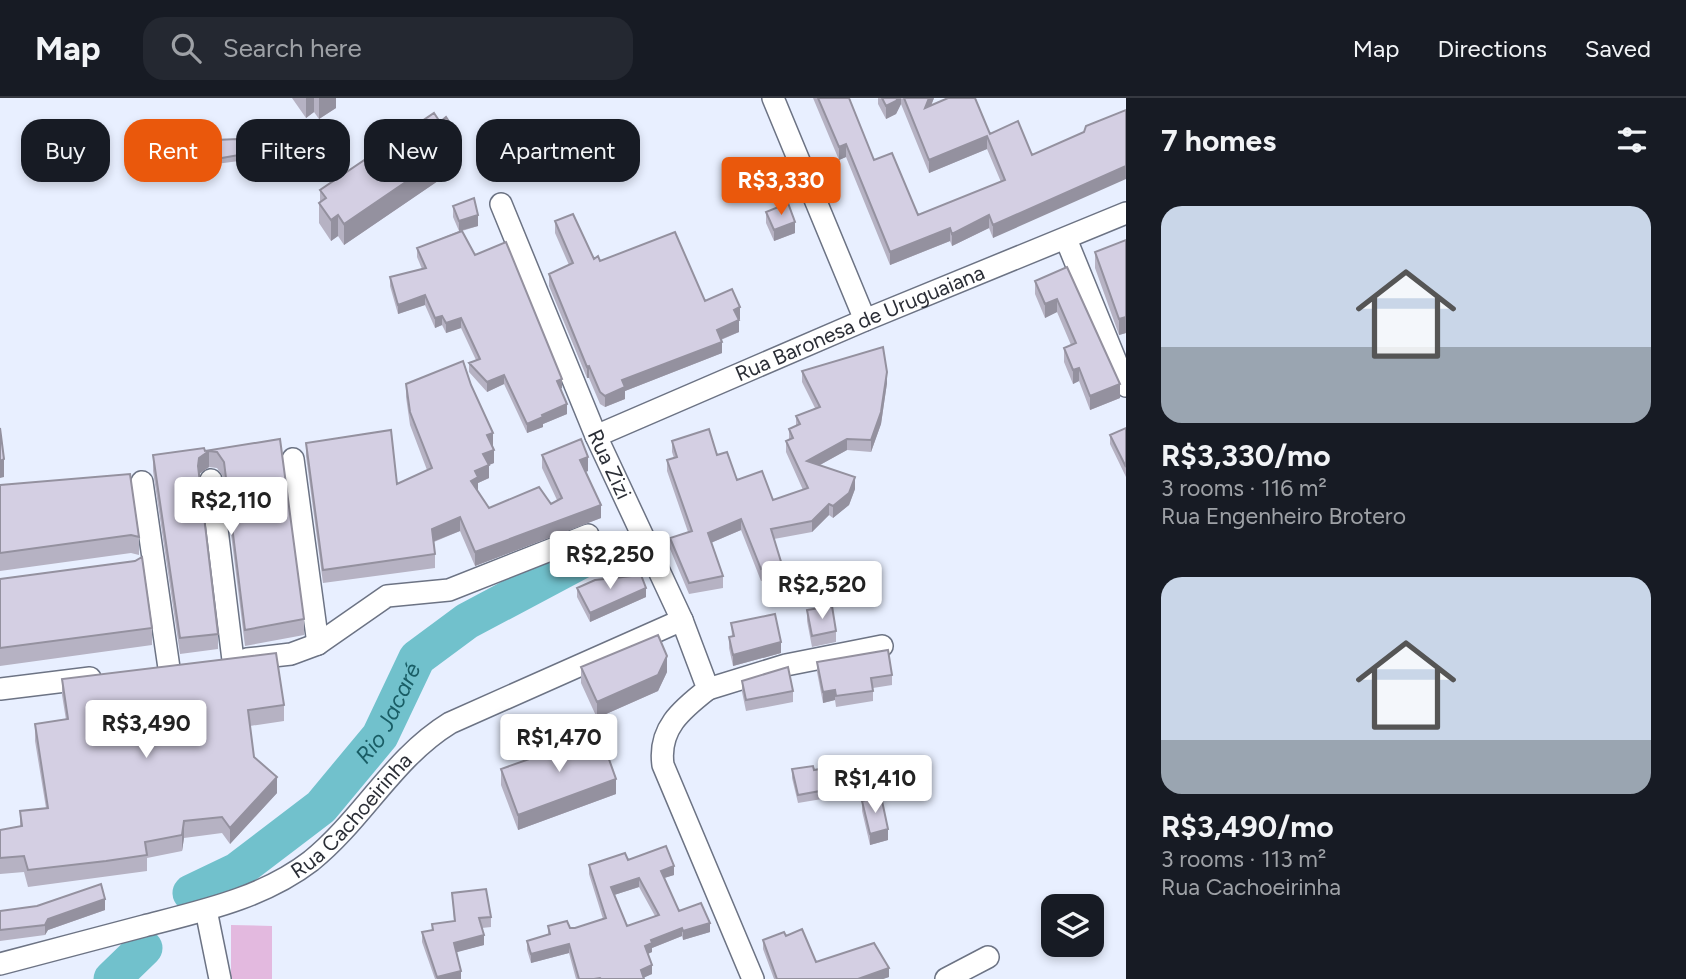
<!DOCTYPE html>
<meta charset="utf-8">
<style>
:root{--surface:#171b24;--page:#242831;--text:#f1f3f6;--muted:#9ea1a6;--line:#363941;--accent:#ea580c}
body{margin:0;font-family:Figtree,sans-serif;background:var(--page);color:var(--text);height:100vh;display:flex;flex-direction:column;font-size:26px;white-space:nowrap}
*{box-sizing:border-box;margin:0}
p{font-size:23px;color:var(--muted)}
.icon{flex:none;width:38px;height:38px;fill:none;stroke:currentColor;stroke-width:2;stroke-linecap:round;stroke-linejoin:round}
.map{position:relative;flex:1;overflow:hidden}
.panel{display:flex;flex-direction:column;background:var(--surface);width:560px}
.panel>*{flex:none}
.top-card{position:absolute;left:21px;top:21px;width:665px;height:63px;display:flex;gap:14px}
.controls{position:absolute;left:1041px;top:796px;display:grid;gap:14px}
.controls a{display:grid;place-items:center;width:63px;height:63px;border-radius:14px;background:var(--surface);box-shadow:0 4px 10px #0003;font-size:35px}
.price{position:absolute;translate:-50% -60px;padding:0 16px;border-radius:7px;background:#fff;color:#222;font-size:23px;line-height:46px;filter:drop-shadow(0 2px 4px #0008)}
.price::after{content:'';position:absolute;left:50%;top:42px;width:21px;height:16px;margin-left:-10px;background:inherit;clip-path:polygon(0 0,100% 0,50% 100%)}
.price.active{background:var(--accent);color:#fff}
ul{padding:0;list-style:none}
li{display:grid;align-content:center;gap:14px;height:371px;padding:0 35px}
li span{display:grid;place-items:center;height:217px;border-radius:21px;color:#555}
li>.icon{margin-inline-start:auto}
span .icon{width:126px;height:126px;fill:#fffc;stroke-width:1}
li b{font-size:30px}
h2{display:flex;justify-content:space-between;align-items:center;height:84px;padding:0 35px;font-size:30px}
.tag{padding:0 24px;border-radius:21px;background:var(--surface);box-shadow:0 4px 10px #0003;font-size:24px;line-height:63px}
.tag.active{background:var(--accent);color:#fff}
header{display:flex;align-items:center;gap:42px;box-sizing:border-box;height:98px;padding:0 35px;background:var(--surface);border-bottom:2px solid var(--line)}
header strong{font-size:33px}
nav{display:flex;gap:38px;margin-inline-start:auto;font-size:24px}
.search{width:490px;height:63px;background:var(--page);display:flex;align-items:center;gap:18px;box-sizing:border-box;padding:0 24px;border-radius:21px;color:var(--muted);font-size:26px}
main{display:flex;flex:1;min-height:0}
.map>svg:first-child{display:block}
</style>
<header>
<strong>Map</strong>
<div class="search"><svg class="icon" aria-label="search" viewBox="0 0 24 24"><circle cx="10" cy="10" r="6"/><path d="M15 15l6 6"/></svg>Search here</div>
<nav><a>Map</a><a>Directions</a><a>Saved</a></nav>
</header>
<main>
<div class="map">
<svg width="1126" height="881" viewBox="0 0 1126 881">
<rect width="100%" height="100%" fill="#e8efff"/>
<path fill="#e3b9df" d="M231,827L272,828V881H231Z"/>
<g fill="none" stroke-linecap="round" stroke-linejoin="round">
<g stroke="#71c1cc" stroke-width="37">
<path id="s1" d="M191,795L237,773L321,709L380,638L417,560L467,523L597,454"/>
<path d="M112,881L144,850"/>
</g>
<defs>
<g id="minor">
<path d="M773,0L865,222"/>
<path id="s2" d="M501,106L596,338L682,522L708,591C681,612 658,631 663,667L753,881"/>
<path d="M1066,141L1126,288"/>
<path id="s3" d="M596,338L865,222L1126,115"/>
<path d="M293,361L318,546"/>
<path d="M211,382L233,562"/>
<path d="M142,384L169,570"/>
<path d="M247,561L291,556L318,546L387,498L449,492L588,437"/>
<path d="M0,591L90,580"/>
<path d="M708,591L786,567L882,548"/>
<path d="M206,812L220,881"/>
<path id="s4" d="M0,866C48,853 96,841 144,828C202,813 263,800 311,763C363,721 393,660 450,625L682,522"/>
<path d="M946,881L988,859"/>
</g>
</defs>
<use href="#minor" stroke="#6c7384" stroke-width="24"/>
<use href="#minor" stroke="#fff" stroke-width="21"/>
</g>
<path fill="#b6b2c3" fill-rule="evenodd" d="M292,0H336V10L319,21L314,14L306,20Z
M813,0H849L874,62L918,117L1001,84L987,51L929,75L901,6L896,16L886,21L878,6V0H934L931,7L1032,57L1084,34L1126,12L993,140L989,130L952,148L950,143L890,167L846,59L839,62Z
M238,41L239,63L216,66L215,42Z
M458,57L457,58V70L344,147L338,138L331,143L319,125V105L320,103V92Z
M453,108L478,128L462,133L475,157L562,290L560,291L567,316L543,326V329L527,335L504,286L487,294L469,274V265L476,262L461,230L446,235L442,227L435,230L425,207L398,216L390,188V179L422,171L417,159V150L459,133L453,119Z
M766,114L795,135L774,143L766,125Z
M555,123L594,161L705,203L740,221H738L739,234L721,242L722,255L625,293V301L605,309L600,306L589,280H587L549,188V176L569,167L555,135Z
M1126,142V235L1119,237L1095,170V154Z
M1067,169L1120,300L1090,312L1079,283L1073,286L1064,264V250L1071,247L1057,214L1045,220L1035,196V183Z
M802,273L887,285L881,326L871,354L847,352L820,367L855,391L849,407L833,420L829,417L812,434L774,441L782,467V479L761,483L741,432L711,445L723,478V490L689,496L670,451V440L688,434L667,373V362L674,360L672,354V343L717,357L737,382L773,402L803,392L786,354V343L789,342V331L796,328V318L815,310L802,284Z
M406,286L471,287L493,348L494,365L489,367V380L478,385V393L489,410L551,406L557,402L542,370V357L588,373L585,374L601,420L475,468L460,433L434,444L435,456V470L323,485L306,358V345L397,386L427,372L410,327L406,299Z
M1126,330V379L1110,346V337Z
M280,341L304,521V537L245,548L224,380L217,370L209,369L199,376L218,536V551L180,556L153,373V357L205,353Z
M0,387L139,439V457L131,455L0,473Z
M0,481L152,530V547L0,568Z
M577,490L646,499L590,524L577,499Z
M807,512L836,533V544L812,549L807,523Z
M731,525L781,555L733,568L729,550V539L732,538Z
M817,564L892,577V587L873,590V603L836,609L835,602L823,605L817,574Z
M581,569L667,574L658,593L597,620L581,585Z
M62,581L284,607V623L250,628L254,659L277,695L230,746L222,735L184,740L182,753L147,760V773L28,789L24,774L0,776V732L20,728V713L46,710L35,643V626L66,622L62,597Z
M742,583L793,593V604L746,613L742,594Z
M501,671L616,696L518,732L501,687Z
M792,671L814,672L858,686V695L798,705L792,680Z
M862,703L888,742L870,747L862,713Z
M628,762L674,777L664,780L679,813L710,834L683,842L682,838L652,850V854L648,856L652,876L644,879V881H576L569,855L531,865L527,852V843L548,837V828L575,830L603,821L589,776V767ZM639,789L655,818L627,828L614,797Z
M452,795L491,819V829L482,830L484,847L456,854L461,881H435L422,844V834L432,832V826L454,823Z
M105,812L48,832L45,837L0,843V813Z
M786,838L816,864L889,879L883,881H774L763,851V842Z"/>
<path fill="#94919f" d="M306,0H314V14L306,20Z
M319,0H336V10L319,21Z
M898,0H901V6L896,16L886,21V8Z
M929,0H934L925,23V10Z
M458,37L457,70L344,147V126Z
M987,38V51L929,75V62Z
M846,46V59L839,62V49Z
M1126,68V81L993,140V127Z
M338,117V138L331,143V122Z
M478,117V128L459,133V123Z
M989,117V130L952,148V136Z
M795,124V135L774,143V132Z
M950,130V143L890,167V154Z
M425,197V207L398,216V207Z
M1057,201V214L1045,220V206Z
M740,209V221L734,223V212Z
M442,218V227L435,230V220Z
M1126,219V235L1119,237V221Z
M461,220V230L446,235V225Z
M739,222V234L717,243V232Z
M722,244V255L625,293V301L605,309V298L622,282Z
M589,268V280H587V269Z
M1079,270V283L1073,286V272Z
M887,274V285L881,326L871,354V342Z
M504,277V286L487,294V284Z
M562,281V290L557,292V283Z
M1120,286V300L1090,312V298Z
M567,306V316L543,326V329L527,335V326L542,317Z
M493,335V348L487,351V337Z
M847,341V352L807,374V363Z
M494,352V365L489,367V380L478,385V393L471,383L483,356Z
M209,353V369L199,376L198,368L199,360Z
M588,359V373L580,376V362Z
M4,361V379L0,380V363Z
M855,379V391L849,407L833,420V408Z
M829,406V417L812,434V423Z
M601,407V420L475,468V454Z
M460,419V433L432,444V431Z
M741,421V432L708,446V435Z
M646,490V499L590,524V515Z
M781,544V555L733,568V557Z
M667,558V574L658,593L597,620V604Z
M835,592V602L823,605V594Z
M277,679V695L230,746V730Z
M616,681V696L518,732V717Z
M184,723V740L182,753V737Z
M888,731V742L870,747V736Z
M674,768V777L661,781V773Z
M639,780V789L611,798V789Z
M105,801V812L48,832L45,837V827L48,821Z
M710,825V834L683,842V833Z
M682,830V838L652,850V854L645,857V848L651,842Z
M484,837V847L454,855V845Z
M569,846V855L531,865V856Z
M652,867V876L641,881V872Z
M889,870V879L883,881H858Z
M461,873V881H437V879Z"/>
<path fill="#d4cfe3" stroke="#94919f" stroke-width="2" fill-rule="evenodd" d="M818,0H849L874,62L892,55L918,117L1005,82L987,38L929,62L904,0H929L925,10L948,0H975L990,36L1018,23L1032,57L1084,34L1086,28L1126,12V68L993,127L989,117L952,136L950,130L890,154L846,46L839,49Z
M882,0H898L896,3L886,8Z
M434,15L440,24L446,19L458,37L452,41L457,49L344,126L338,117L331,122L319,105L326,100L320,92Z
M238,41L239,57L216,61L215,42Z
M474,100L478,117L459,123L453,108Z
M788,105L795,124L774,132L766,114Z
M573,116L594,161L598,158L600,163L675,134L705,203L732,191L740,209L734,212L739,222L717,232L722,244L622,282L625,289L605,298L600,294L589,268L587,269L549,176L573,165L555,123Z
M462,133L475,157L506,144L562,281L557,283L567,306L542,317L543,319L527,326L504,277L487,284L469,265L480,261L461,220L446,225L442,218L435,220L425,197L398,207L390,179L426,170L417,150Z
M1126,142V219L1119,221L1095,154Z
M1067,169L1120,286L1090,298L1079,270L1073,272L1064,250L1076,245L1057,201L1045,206L1035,183Z
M883,249L887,274L881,314L871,342L847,341L807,363L855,379L849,395L833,408L829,406L812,423L771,431L782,467L761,471L741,421L708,435L723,478L689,485L670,440L692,433L667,362L677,359L672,343L709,331L717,357L727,354L737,382L762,373L773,402L808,390L786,343L793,340L789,331L800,326L796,318L820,309L802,273Z
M463,263L471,287L493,335L487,337L494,352L483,356L489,367L475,373L478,379L471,383L489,410L539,389L551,406L562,400L542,357L581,341L588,359L580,362L601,407L475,454L460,419L432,431L435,456L323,472L306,345L391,332L397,386L432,370L410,314L406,286Z
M0,330L4,361L0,363Z
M1126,330V369L1110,337Z
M280,341L304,521L245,532L224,364L217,354L209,353L199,360L198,368L218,536L180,540L153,357L204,350L205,353Z
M130,376L139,439L131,437L0,455V387Z
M142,459L152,530L0,550V481L135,463Z
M641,477L646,490L590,515L577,490L595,482Z
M832,508L836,533L812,538L807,512Z
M775,516L781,544L733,557L729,539L734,538L731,525Z
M658,537L667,558L658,577L597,604L581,569Z
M888,552L892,577L871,580L873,593L836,598L835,592L823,594L817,564Z
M276,555L284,607L248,612L254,659L277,679L230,730L222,719L184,723L182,737L145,744L147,757L106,763L28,772L24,758L0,760V732L22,728L20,713L48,710L35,626L68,621L62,581Z
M788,569L793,593L746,602L742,583Z
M600,636L616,681L518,717L501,671Z
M853,665L858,686L798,697L792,671L813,668L814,672Z
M881,698L888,731L870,736L862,703Z
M666,748L674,768L661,773L679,813L701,805L710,825L683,833L682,830L651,842L652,845L645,848L652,867L641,872L644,881H601L600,880L594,881H579L569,846L531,856L527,843L550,836L548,828L567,823L570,830H575L606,820L589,767L625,755L628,762ZM639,780L659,817L627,828L611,789Z
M101,786L105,801L48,821L45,827L0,832V813L37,808Z
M486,791L491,819L479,820L484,837L454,845L461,873L437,879L422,834L433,832L432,826L455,823L452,795Z
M802,831L816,864L874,845L889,870L858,881H777L763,842L784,834L786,838Z"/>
<g text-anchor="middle" stroke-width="7" stroke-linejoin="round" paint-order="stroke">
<g font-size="21" fill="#2b2e36" stroke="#fcfcfc">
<text dy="7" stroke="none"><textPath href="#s3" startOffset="287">Rua Baronesa de Uruguaiana</textPath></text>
<text dy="7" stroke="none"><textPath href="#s2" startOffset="282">Rua Zizi</textPath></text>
<text dy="7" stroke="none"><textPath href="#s4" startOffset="390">Rua Cachoeirinha</textPath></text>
</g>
<g font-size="23" font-style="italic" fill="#195d65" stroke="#fcfcfc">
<text dy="8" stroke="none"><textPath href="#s1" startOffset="273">Rio Jacaré</textPath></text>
</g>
</g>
</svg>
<div class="controls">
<a><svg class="icon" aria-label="layers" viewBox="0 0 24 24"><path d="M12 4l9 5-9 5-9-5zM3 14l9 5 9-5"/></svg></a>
</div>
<b class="price active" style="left:781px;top:119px">R$3,330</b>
<b class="price" style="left:231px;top:439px">R$2,110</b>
<b class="price" style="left:610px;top:493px">R$2,250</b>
<b class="price" style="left:822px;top:523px">R$2,520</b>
<b class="price" style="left:146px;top:662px">R$3,490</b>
<b class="price" style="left:559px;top:676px">R$1,470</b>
<b class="price" style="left:875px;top:717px">R$1,410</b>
<div class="top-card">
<a class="tag">Buy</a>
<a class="tag active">Rent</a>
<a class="tag">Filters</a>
<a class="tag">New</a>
<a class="tag">Apartment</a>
</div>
</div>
<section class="panel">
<h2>7 homes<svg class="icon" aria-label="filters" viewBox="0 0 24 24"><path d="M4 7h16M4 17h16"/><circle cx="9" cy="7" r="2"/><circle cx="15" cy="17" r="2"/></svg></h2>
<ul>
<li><span style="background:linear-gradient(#c9d6e8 65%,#9aa5b1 0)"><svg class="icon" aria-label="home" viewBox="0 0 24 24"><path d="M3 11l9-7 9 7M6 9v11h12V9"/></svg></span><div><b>R$3,330/mo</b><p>3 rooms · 116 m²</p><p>Rua Engenheiro Brotero</p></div></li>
<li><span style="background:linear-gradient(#c9d6e8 75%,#9aa5b1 0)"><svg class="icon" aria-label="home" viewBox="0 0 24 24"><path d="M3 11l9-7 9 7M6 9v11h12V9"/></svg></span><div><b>R$3,490/mo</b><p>3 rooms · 113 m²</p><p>Rua Cachoeirinha</p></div></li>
</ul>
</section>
</main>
